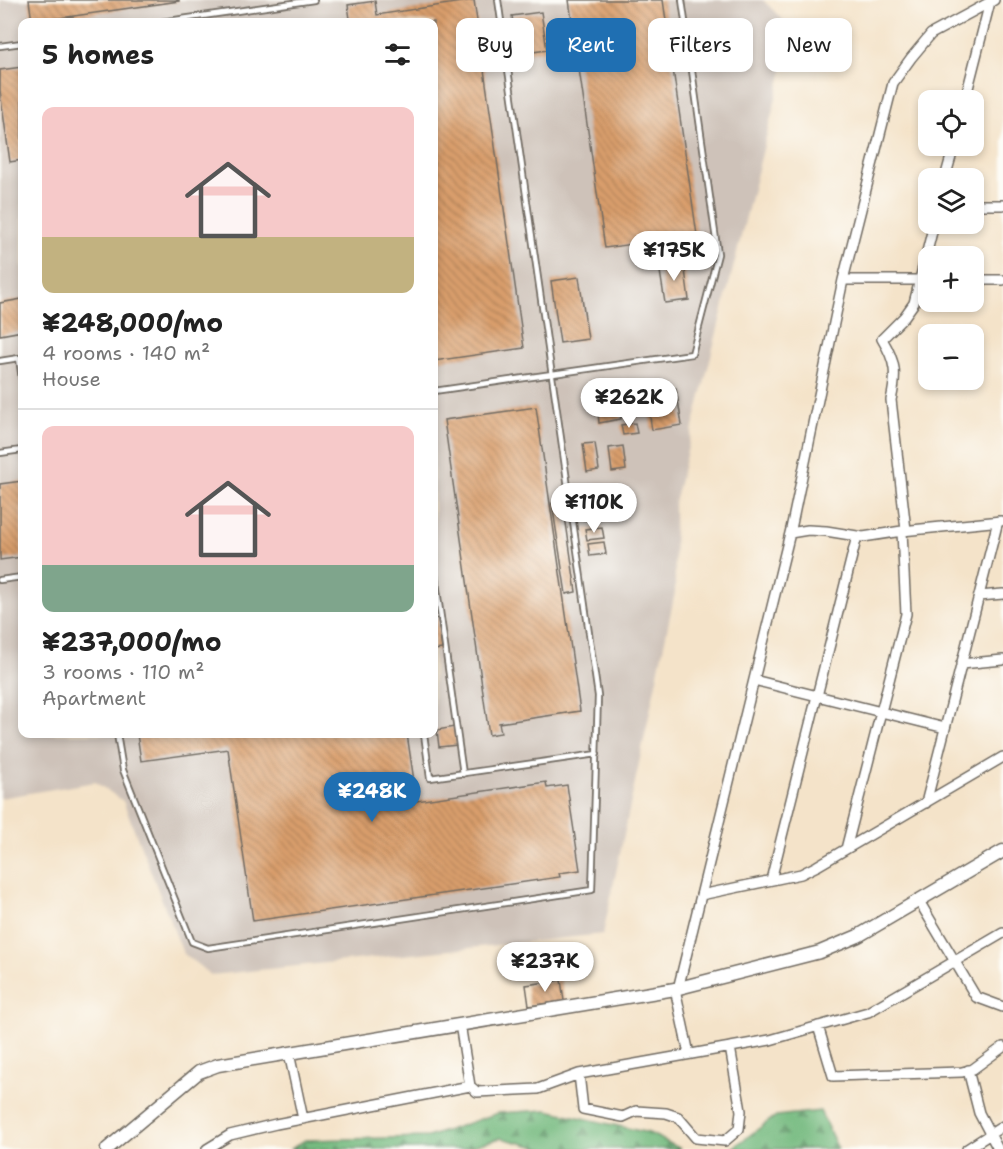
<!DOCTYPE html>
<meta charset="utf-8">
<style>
:root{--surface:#fff;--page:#f6f6f6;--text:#222;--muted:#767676;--line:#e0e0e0;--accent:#1f6fb2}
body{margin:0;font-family:"Shantell Sans",sans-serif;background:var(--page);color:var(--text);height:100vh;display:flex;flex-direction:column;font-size:22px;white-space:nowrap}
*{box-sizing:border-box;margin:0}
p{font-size:20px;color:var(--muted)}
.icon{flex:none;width:33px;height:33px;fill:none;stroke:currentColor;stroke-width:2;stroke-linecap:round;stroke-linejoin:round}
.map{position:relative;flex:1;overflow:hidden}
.details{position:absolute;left:18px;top:18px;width:420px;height:720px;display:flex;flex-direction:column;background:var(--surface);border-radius:12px;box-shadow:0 3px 9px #0003}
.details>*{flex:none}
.guide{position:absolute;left:456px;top:18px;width:456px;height:54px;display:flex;gap:12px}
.tools{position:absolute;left:918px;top:90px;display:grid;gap:12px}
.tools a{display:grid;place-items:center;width:66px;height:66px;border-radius:12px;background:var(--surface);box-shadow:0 3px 9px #0003;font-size:30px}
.price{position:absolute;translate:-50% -51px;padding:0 14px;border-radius:21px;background:#fff;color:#222;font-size:20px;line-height:39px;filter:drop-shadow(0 2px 3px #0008)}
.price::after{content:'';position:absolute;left:50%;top:36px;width:18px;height:14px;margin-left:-9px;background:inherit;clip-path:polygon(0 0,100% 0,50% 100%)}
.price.on{background:var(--accent);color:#fff}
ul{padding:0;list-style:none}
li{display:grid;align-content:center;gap:12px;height:318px;padding:0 24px}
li+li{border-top:2px solid var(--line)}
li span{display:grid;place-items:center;height:186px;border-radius:12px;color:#555}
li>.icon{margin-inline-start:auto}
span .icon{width:108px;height:108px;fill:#fffc;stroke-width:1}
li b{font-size:26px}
h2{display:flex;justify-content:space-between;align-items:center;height:72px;padding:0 24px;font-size:26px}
.chip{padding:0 21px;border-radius:12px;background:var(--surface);box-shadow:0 3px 9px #0003;font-size:21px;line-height:54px}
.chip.on{background:var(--accent);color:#fff}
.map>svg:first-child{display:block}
</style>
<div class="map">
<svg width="1003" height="1149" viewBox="0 0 1003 1149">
<defs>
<pattern id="forest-firs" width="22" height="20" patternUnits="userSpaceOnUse" patternTransform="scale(1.5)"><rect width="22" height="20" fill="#74ba7f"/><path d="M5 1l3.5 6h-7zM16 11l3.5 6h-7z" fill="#5f9768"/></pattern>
<pattern id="building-back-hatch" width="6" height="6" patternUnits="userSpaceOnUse" patternTransform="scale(1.5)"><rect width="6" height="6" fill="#d99e6c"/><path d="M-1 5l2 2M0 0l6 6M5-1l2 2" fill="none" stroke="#b08159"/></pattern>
</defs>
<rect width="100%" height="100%" fill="#fdfcf7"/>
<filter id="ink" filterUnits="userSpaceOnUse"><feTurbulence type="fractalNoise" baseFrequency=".0167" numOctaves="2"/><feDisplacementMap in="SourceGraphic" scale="12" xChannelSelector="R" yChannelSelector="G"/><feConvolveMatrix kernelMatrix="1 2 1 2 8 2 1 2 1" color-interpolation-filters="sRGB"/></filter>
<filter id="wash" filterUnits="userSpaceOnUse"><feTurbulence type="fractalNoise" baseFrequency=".008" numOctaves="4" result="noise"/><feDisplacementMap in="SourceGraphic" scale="24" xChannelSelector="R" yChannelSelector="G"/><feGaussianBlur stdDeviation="1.35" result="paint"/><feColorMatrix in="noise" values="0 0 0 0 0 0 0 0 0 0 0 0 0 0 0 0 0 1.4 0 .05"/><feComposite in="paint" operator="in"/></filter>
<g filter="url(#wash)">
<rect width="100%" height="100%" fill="#f4e3c9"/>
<path fill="#cec2b9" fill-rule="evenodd" d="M0,0H763L793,30L674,503L675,592L603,934L211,975L183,953L123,801L95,782L0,798ZM22,22H434V734H22Z"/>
<path fill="url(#forest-firs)" stroke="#507255" stroke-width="1.5" d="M547,1110L649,1133L681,1149H545L501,1138L462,1149H291L305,1140L428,1137L498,1113Z
M820,1111L838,1149H711H731L776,1116Z"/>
<g id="blocks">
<path fill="url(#building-back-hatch)" d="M29,0H179V1L32,22Z
M474,0L524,348L434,361V22L332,21L350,19L348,5L375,1L377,15Z
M569,0H663L697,235L605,248Z
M541,12L547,50L518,54L512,16Z
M22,67V160L10,162L0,91V70Z
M684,262L689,300L665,303L659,265Z
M579,277L588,339L560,343L551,281Z
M22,299V331L0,335V303Z
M676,388L682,425L652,430L646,392Z
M536,407L580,711L499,723L501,733L489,735L444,420Z
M619,409L621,419L599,423L598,412Z
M635,423L637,433L623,435L621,425Z
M595,443L599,470L587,472L583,444Z
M623,446L626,470L612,472L609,448Z
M22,481V557L0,560V484Z
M563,502L576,592L566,594L552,503Z
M605,508L607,517L584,520L583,511Z
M602,527L604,538L587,540L585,529Z
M604,542L606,554L590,556L588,544Z
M438,618L442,649L434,650V619Z
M454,727L457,745L439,747L437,730Z
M137,734H407L417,801L546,782L547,788L567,785L580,870L559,873L560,877L253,921L228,749L141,761Z
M561,980L564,1001L529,1006L526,985Z"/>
</g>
</g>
<g filter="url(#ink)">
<use href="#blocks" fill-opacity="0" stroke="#716b62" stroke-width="1.5"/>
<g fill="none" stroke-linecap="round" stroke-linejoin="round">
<defs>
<path id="service" d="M161,22L314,0
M0,46L22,43
M0,361L19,358L22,380
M434,391L692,354L718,254L682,0
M0,453L22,450
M434,568L463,774
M0,580L22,577
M117,734L123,770L192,942L208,948L592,890L598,696L498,0
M424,734L430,778L597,754"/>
<path id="minor" d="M965,100L990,2
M945,178L954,146
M974,205H1003
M843,280H928
M974,280H1003
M906,530L891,400C897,374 896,362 882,339L904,317L914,303L934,224
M790,533L808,530L826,531L863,537L902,531L1001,521
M979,596L1003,594
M961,664L1003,660
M754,680L945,728
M926,803L998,521
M846,849L906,614L902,531
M771,880L857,536
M701,895L801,874L817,866L1003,757
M919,901L976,997L1003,1007
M675,989L689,1054
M678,989L791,529L843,280L893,83L911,58L931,34L994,0
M460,1024L470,1086L477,1092L538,1089L579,1074L770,1040L868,1012L1003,933
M818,1026L833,1076L962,1072L973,1069L1003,1047
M289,1053L303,1119
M968,1070L979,1113L998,1149
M579,1074L583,1109L623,1117L636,1111L666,1113L678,1117L696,1138L725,1141L739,1129L741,1111L730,1047
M207,1149L230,1135L276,1124L470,1086
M967,1149L1003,1126"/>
<path id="tertiary" d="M107,1149L199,1072L218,1065L675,989L820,952L858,936L1003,851"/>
</defs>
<use href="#service" stroke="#716b62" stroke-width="8"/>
<use href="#minor" stroke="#716b62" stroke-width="12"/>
<use href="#tertiary" stroke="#716b62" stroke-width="15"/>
<use href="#service" stroke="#fff" stroke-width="4.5"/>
<use href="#minor" stroke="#fff" stroke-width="9"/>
<use href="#tertiary" stroke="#fff" stroke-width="12"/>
</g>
</g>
</svg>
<div class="tools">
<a><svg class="icon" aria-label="locate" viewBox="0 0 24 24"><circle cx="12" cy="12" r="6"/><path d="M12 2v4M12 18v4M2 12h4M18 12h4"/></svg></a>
<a><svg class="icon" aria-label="layers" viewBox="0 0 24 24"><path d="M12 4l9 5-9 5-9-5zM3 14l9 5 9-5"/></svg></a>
<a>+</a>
<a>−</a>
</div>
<b class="price" style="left:674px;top:282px">¥175K</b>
<b class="price" style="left:629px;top:429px">¥262K</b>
<b class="price" style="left:594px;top:534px">¥110K</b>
<b class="price on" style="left:372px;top:823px">¥248K</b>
<b class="price" style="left:545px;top:993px">¥237K</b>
<div class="guide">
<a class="chip">Buy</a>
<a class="chip on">Rent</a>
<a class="chip">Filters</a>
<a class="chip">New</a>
</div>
<section class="details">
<h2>5 homes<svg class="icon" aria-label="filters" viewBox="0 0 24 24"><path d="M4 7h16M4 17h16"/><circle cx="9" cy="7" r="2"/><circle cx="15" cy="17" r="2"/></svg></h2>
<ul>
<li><span style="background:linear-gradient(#f6c9c9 70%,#c2b280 0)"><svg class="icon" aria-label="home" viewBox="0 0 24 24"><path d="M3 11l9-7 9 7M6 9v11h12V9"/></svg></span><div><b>¥248,000/mo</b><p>4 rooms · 140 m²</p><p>House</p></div></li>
<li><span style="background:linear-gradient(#f6c9c9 75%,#7fa58c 0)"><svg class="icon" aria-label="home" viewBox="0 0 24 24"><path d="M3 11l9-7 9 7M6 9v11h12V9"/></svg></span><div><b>¥237,000/mo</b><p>3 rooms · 110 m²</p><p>Apartment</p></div></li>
</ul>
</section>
</div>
